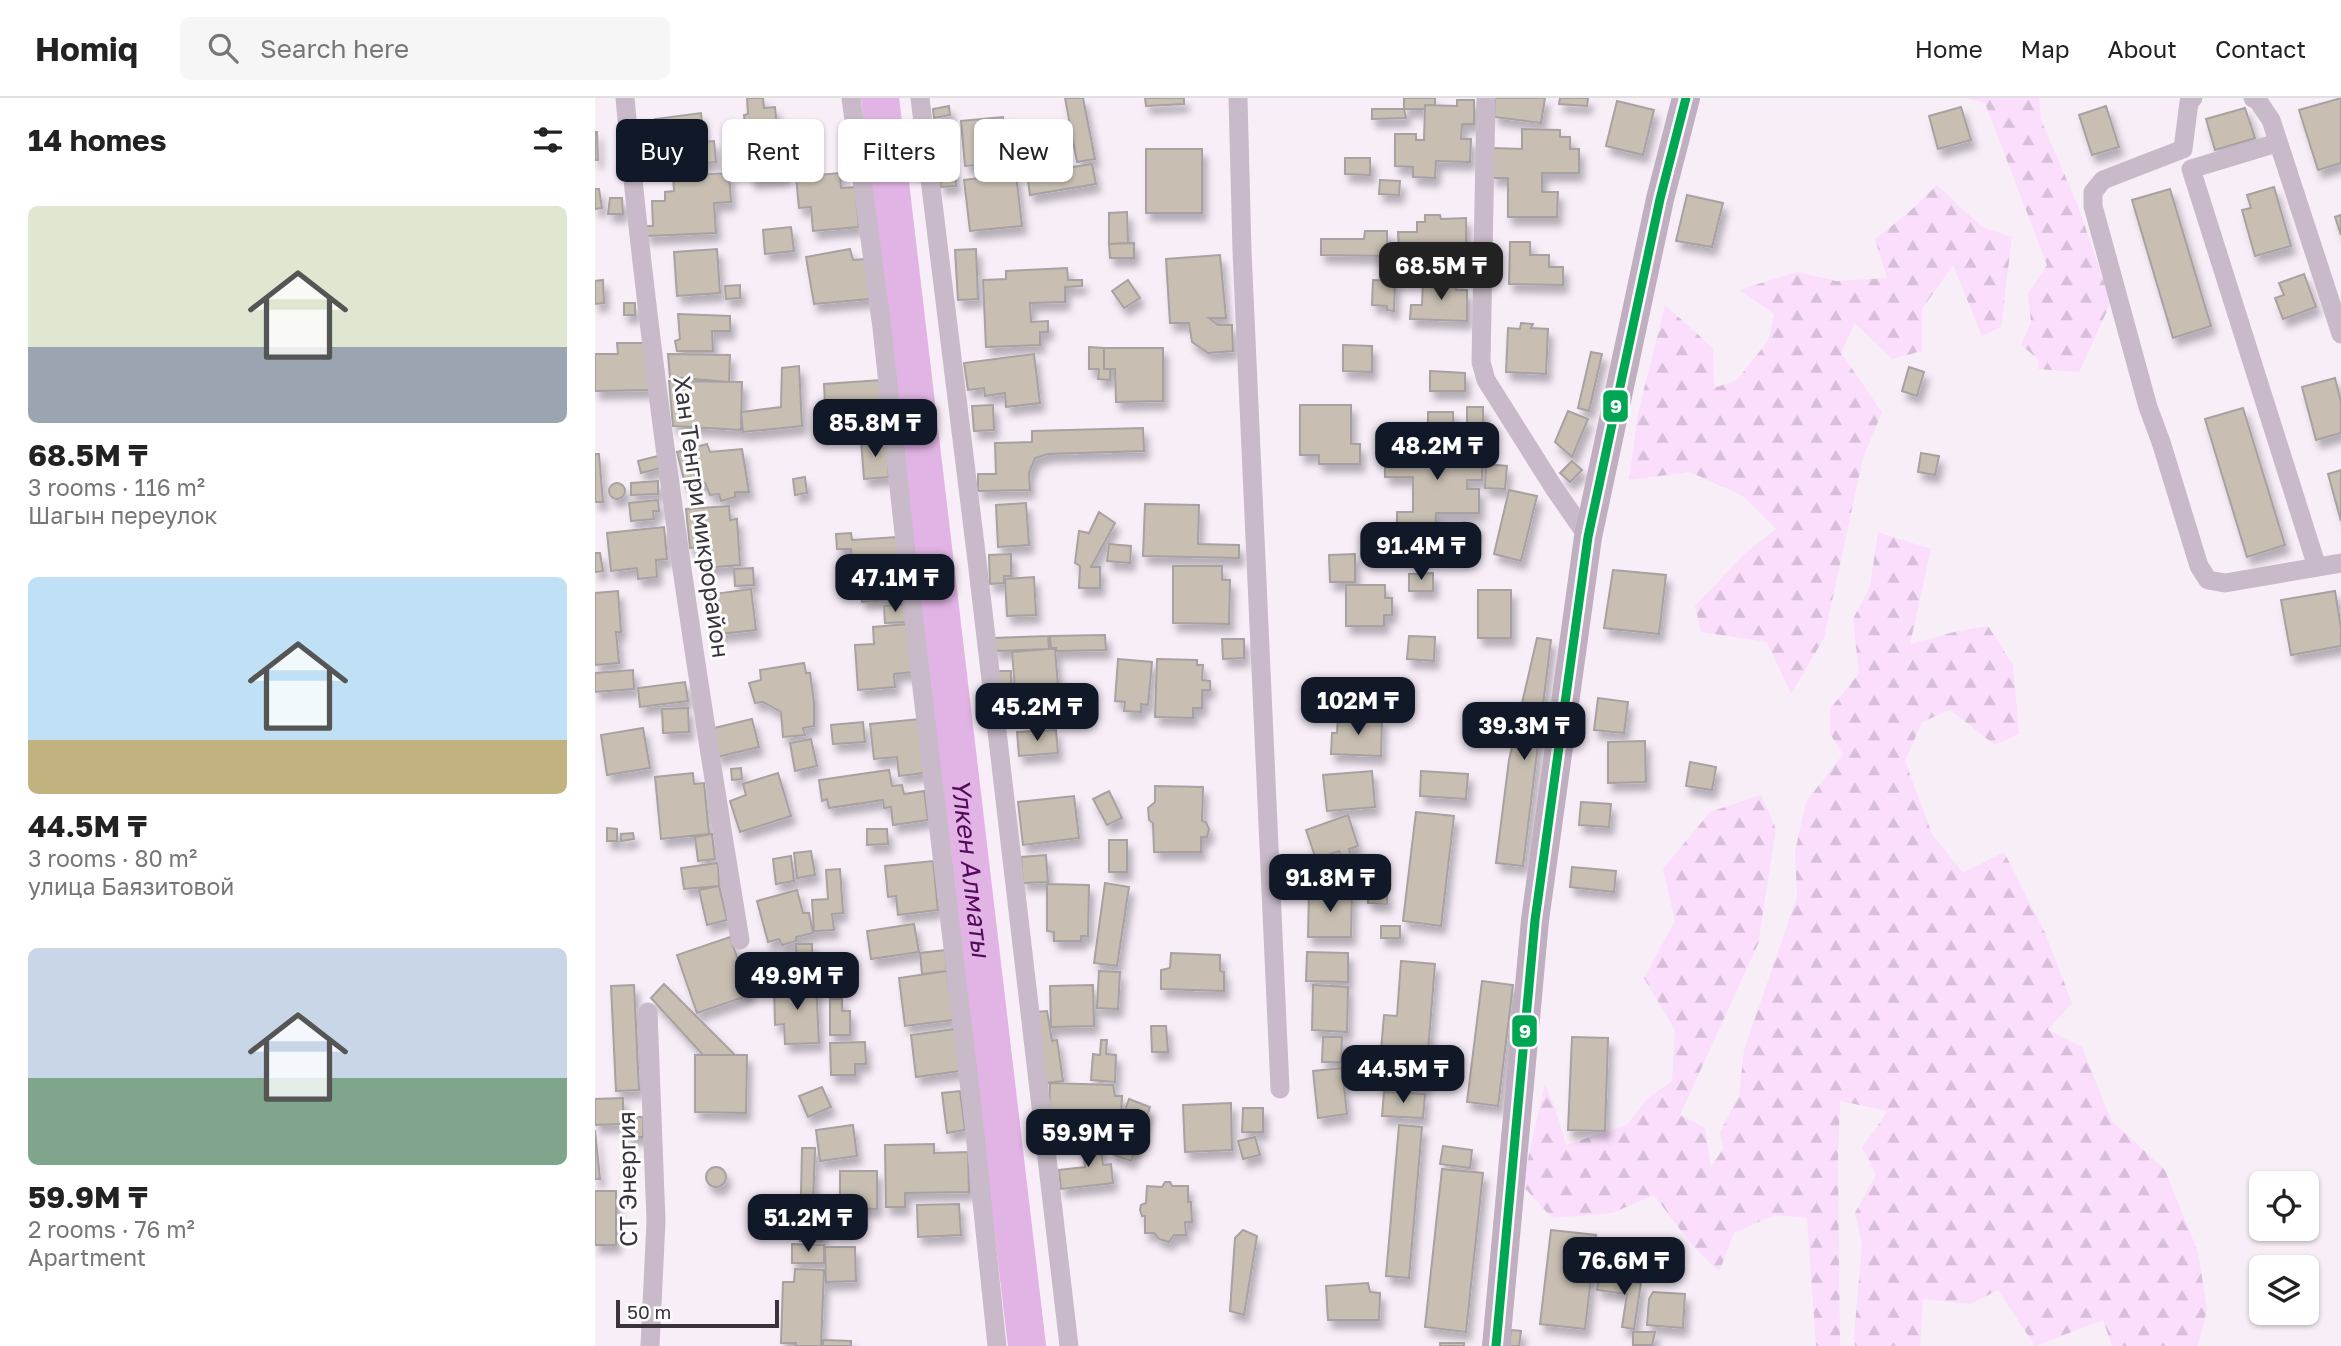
<!DOCTYPE html>
<meta charset="utf-8">
<style>
:root{--surface:#fff;--page:#f6f6f6;--text:#222;--muted:#767676;--line:#e0e0e0;--accent:#111827}
body{margin:0;font-family:"Golos Text",sans-serif;background:var(--page);color:var(--text);height:100vh;display:flex;flex-direction:column;font-size:26px;white-space:nowrap}
*{box-sizing:border-box;margin:0}
p{font-size:23px;color:var(--muted)}
.icon{flex:none;width:38px;height:38px;fill:none;stroke:currentColor;stroke-width:2;stroke-linecap:round;stroke-linejoin:round}
.map{position:relative;flex:1;overflow:hidden}
.panel{display:flex;flex-direction:column;background:var(--surface);width:595px}
.panel>*{flex:none}
.top-card{position:absolute;left:21px;top:21px;width:665px;height:63px;display:flex;gap:14px}
.fabs{position:absolute;left:1654px;top:1073px;display:grid;gap:14px}
.fabs a{display:grid;place-items:center;width:70px;height:70px;border-radius:10px;background:var(--surface);box-shadow:0 2px 5px #0004;font-size:35px}
.scale{position:absolute;left:21px;bottom:18px;width:163px;box-sizing:border-box;padding-left:7px;border:4px solid #3b333b;border-top:0;font-size:19px;line-height:24px;white-space:nowrap;color:#3b333b;-webkit-text-stroke:5px #fdfdfd;paint-order:stroke}
.price{position:absolute;translate:-50% -60px;padding:0 16px;border-radius:14px;background:var(--accent);color:#fff;font-size:23px;line-height:46px;filter:drop-shadow(0 2px 4px #0008)}
.price::after{content:'';position:absolute;left:50%;top:42px;width:21px;height:16px;margin-left:-10px;background:inherit;clip-path:polygon(0 0,100% 0,50% 100%)}
.price.selected{background:#222;color:#fff}
ul{padding:0;list-style:none}
li{display:grid;align-content:center;gap:14px;height:371px;padding:0 28px}
li span{display:grid;place-items:center;height:217px;border-radius:10px;color:#555}
li>.icon{margin-inline-start:auto}
span .icon{width:126px;height:126px;fill:#fffc;stroke-width:1}
li b{font-size:30px}
h2{display:flex;justify-content:space-between;align-items:center;height:84px;padding:0 28px;font-size:30px}
.chip{padding:0 24px;border-radius:10px;background:var(--surface);box-shadow:0 2px 5px #0004;font-size:24px;line-height:63px}
.chip.selected{background:var(--accent);color:#fff}
header{display:flex;align-items:center;gap:42px;box-sizing:border-box;height:98px;padding:0 35px;background:var(--surface);border-bottom:2px solid var(--line)}
header strong{font-size:33px}
nav{display:flex;gap:38px;margin-inline-start:auto;font-size:24px}
.search{width:490px;height:63px;background:var(--page);display:flex;align-items:center;gap:18px;box-sizing:border-box;padding:0 24px;border-radius:10px;color:var(--muted);font-size:26px}
main{display:flex;flex:1;min-height:0}
.map>svg:first-child{display:block}
</style>
<header>
<strong>Homiq</strong>
<div class="search"><svg class="icon" aria-label="search" viewBox="0 0 24 24"><circle cx="10" cy="10" r="6"/><path d="M15 15l6 6"/></svg>Search here</div>
<nav><a>Home</a><a>Map</a><a>About</a><a>Contact</a></nav>
</header>
<main>
<section class="panel">
<h2>14 homes<svg class="icon" aria-label="filters" viewBox="0 0 24 24"><path d="M4 7h16M4 17h16"/><circle cx="9" cy="7" r="2"/><circle cx="15" cy="17" r="2"/></svg></h2>
<ul>
<li><span style="background:linear-gradient(#dfe7d0 65%,#9aa5b1 0)"><svg class="icon" aria-label="home" viewBox="0 0 24 24"><path d="M3 11l9-7 9 7M6 9v11h12V9"/></svg></span><div><b>68.5M ₸</b><p>3 rooms · 116 m²</p><p>Шагын переулок</p></div></li>
<li><span style="background:linear-gradient(#bfe0f5 75%,#c2b280 0)"><svg class="icon" aria-label="home" viewBox="0 0 24 24"><path d="M3 11l9-7 9 7M6 9v11h12V9"/></svg></span><div><b>44.5M ₸</b><p>3 rooms · 80 m²</p><p>улица Баязитовой</p></div></li>
<li><span style="background:linear-gradient(#c9d6e8 60%,#7fa58c 0)"><svg class="icon" aria-label="home" viewBox="0 0 24 24"><path d="M3 11l9-7 9 7M6 9v11h12V9"/></svg></span><div><b>59.9M ₸</b><p>2 rooms · 76 m²</p><p>Apartment</p></div></li>
</ul>
</section>
<div class="map">
<svg width="1746" height="1248" viewBox="0 0 1746 1248">
<defs>
<pattern id="forest-firs" width="22" height="20" patternUnits="userSpaceOnUse" patternTransform="scale(1.75)"><rect width="22" height="20" fill="#fadefc"/><path d="M5 1l3.5 6h-7zM16 11l3.5 6h-7z" fill="#d7bfd9"/></pattern>
<filter id="shadow"><feDropShadow dx="4.5" dy="8" stdDeviation="3.5" flood-color="#0004"/></filter>
</defs>
<rect width="100%" height="100%" fill="#f8eef8"/>
<path fill="url(#forest-firs)" d="M1371,0H1444L1446,22L1483,108L1516,204L1484,274L1443,271L1444,262L1426,247L1436,224L1433,196L1452,167L1390,5Z
M1342,87L1387,129L1417,139L1406,229L1387,238L1358,167L1327,211V253L1297,261L1260,225L1246,255L1287,314L1268,360L1229,540L1196,596L1172,544L1106,534L1100,508L1148,457L1181,431L1148,398L1095,374L1034,382L1043,315L1070,207L1118,250L1119,290L1142,282L1173,243L1179,216L1144,192L1202,174L1241,183L1292,180L1280,141L1313,115Z
M1283,434L1336,451L1315,546L1363,533L1393,528L1418,567L1424,636L1400,647L1355,612L1327,624L1310,663L1337,736L1368,775L1409,754L1450,835L1477,905L1453,932L1487,949L1516,1022L1570,1072L1603,1154L1612,1211L1603,1248H1517L1508,1222L1440,1248L1403,1192L1376,1206L1328,1201L1325,1248H1260L1259,1239L1267,1147L1260,1115L1281,1077L1267,1049L1293,1013L1245,1003L1243,1064L1245,1248H1221L1212,1120L1179,1117L1139,1135L1124,1174L1097,1147L1059,1097L1017,1115L957,1120L927,1087L950,986L960,1010L971,1047L1032,1027L1053,1000L1077,983L1080,932L1049,880L1080,823L1068,771L1115,714L1166,697L1181,731L1163,846L1085,1017L1110,1030L1116,1069L1128,1051L1125,1034L1144,998L1149,952L1202,799L1200,754L1211,704L1248,656L1235,636V611L1264,575L1258,521L1275,488Z"/>
<g fill="none" stroke-linecap="round" stroke-linejoin="round">
<path stroke="#e2b4e5" stroke-width="38" id="s1" d="M285,0L432,1248"/>
</g>
<path fill="#c8bfb2" stroke="#a7a1a2" stroke-width="2" filter="url(#shadow)" d="M152,0H168L169,10L180,9L182,29H188L192,80L156,83L149,17L153,16Z
M470,0H488L500,61L482,64Z
M550,0H589V6L551,8Z
M809,0H840V7H830V11H809Z
M900,0H950L946,25L899,19Z
M965,0H993L992,8L964,6Z
M1746,0V65L1723,72L1704,12Z
M862,2H879V26H867L866,41H876L875,64L841,63L840,80L818,79V69L800,68V36H821V42H829L830,7L862,8Z
M1022,3L1059,12L1048,57L1011,48Z
M354,8L355,17L339,20L338,11Z
M1511,8L1524,49L1497,57L1484,17Z
M1366,9L1376,42L1343,51L1334,18Z
M1650,10L1660,40L1620,52L1611,21Z
M777,11H809L811,20L777,21Z
M106,15L109,44L119,43L121,64L66,71L60,21Z
M408,19L409,34H419L422,64L370,68L366,23Z
M927,31L965,32V39H975V51H984V75H947V94H963L962,119H913V80H897V50L927,51Z
M0,34H2L3,62H0Z
M551,51H607V115H551Z
M22,56H29L30,69H22Z
M318,56H328L327,73L319,72Z
M750,60H775V77L750,76Z
M497,66L501,86L435,97L432,76Z
M360,72L361,88L346,89L343,73Z
M134,75L136,104L119,105L121,135L51,138L50,128H58L57,103H70V94L79,93L78,78Z
M245,75L246,90L260,89L264,129L218,133L216,109L204,110L201,79Z
M421,76L427,128L375,133L369,82Z
M785,82L805,83L804,97L784,96Z
M1679,89L1696,148L1660,158L1647,112L1656,110L1652,97Z
M0,91H4L7,110L0,111Z
M1575,91L1616,228L1578,240L1537,102Z
M1092,97L1128,105L1117,149L1081,143Z
M15,100H27L28,116H13Z
M532,114L533,145L514,146V115Z
M830,117H845L846,121L871,120V176L805,175L803,134H822V124H830Z
M1746,117V137L1740,119Z
M196,129L199,153L170,156L168,132Z
M770,133H792V158L726,157V141H769Z
M915,144H935V157H954V169H968V187L914,186Z
M539,145V160H515L514,146Z
M122,151L125,195L82,198L79,154Z
M255,151L258,162L270,161L275,201L219,206L211,159Z
M381,151L383,201L363,202L360,152Z
M625,157L631,220H614L623,227H637L638,253L613,255L597,244L594,225H575L571,161Z
M472,170L473,182H487V188L470,189V204L435,205L436,224L453,223V234H445V247L391,249L388,182L411,181V173Z
M1709,176L1721,209L1688,221L1680,200L1689,197L1684,185Z
M8,182L9,205L0,206V183Z
M533,182L545,200L529,210L517,193Z
M778,182L800,183L799,213L792,212V208L777,207Z
M828,182L862,183L861,192H872V223L815,221L816,207H827Z
M145,187V200L131,201L130,188Z
M29,205H40V217H29Z
M83,216L135,218V233H117L118,253H82L80,243L85,241Z
M926,225L938,226L936,230L953,231L951,276L911,274L913,230L925,231Z
M22,245H53L54,292L0,293V256H23Z
M748,247L777,248V274L748,273Z
M494,249L509,250V271H515V282L503,281L504,271H494Z
M509,250H568V303L521,304L520,271H509Z
M996,254L1007,256L994,313L983,310Z
M73,256L135,257L134,284L75,279Z
M439,256L445,305L411,309L410,295L390,298L389,290L373,292L369,265Z
M204,268L207,328L148,334L146,314L186,309L187,270Z
M1314,269L1329,274L1322,298L1307,293Z
M835,273L870,275V293H835Z
M1740,280L1746,304V335L1721,342L1707,289Z
M286,282L288,314L270,315V324L231,327L229,286Z
M74,283L147,284L146,332L78,328Z
M398,307L399,332L379,333L377,308Z
M705,307H756V346H765V366H724V357H705Z
M872,309H888V327H872Z
M1648,310L1690,447L1652,459L1610,321Z
M973,313L993,321L977,359L960,344Z
M833,314H858L859,348H833Z
M865,329H887V382H872V391H884V415H841L840,442H810V429H802V414H818V379H790V348L824,349V343H830V349H839V358H864Z
M548,330L549,353L453,356L440,360L434,375L435,392L383,393V376H401L400,345L437,344V333Z
M291,341L294,379L269,381L266,342Z
M112,346L115,354L147,351L154,394H140V399L126,403L124,396L115,397L110,385L91,390L82,354Z
M1326,355L1344,358L1340,377L1323,374Z
M0,356H4L8,404H0Z
M67,357L70,369L46,375L43,363Z
M977,363L987,372L975,384L965,375Z
M891,366L912,368L910,391L890,390Z
M1746,372V423L1733,376Z
M210,379L212,395L200,397L198,381Z
M63,383V396L36,397V385Z
M14 393a8 8 0 1 1 16 0a8 8 0 1 1-16 0Z
M914,392L942,398L926,463L899,456Z
M63,402L64,413H58L59,421L36,423L34,405Z
M431,405L434,447L403,449L401,407Z
M550,406L604,407L603,446L644,447V460L548,458Z
M134,408L135,422L142,421L145,467L108,470L107,449L95,450L91,411Z
M504,414L520,425L496,469H505V490H484L485,468L480,465L484,433L494,435Z
M869,424L881,430L875,442L863,436Z
M69,429L72,461L61,462L62,479L43,481L42,470L16,473L12,435Z
M256,435L257,442L302,439L304,464L281,465V460L257,462L256,451H242L241,436Z
M514,446L536,448L535,465L512,463Z
M0,455H5L8,473L0,474Z
M416,456V478H409V485L395,486L394,457Z
M760,456V484H735L734,457Z
M304,464L307,501L267,504L265,468Z
M578,468H627V482H635L634,526L578,525Z
M158,470L159,487L140,488L139,471Z
M1018,472L1071,477L1064,536L1009,530Z
M838,475V493H814V476Z
M439,479L441,517L412,518L410,481Z
M751,487H790V500H797V517H789V528H751Z
M156,491L161,532L115,537L111,497Z
M883,492H916V540H883Z
M23,493L26,534H21L24,565L0,567V495Z
M1740,493L1746,530V548L1696,557L1686,502Z
M310,506L311,524L290,525L289,508Z
M314,526L318,574L299,576L300,589L263,592L260,547L279,546L278,529Z
M510,537L511,552L461,553V550H456L455,538Z
M453,538L454,551L399,553V540Z
M814,538L840,539L839,563L812,561Z
M942,540L956,542L928,768L901,765L914,662Z
M627,541H649V560L628,561Z
M454,551H460L463,588L420,591L417,554Z
M523,561L557,564L553,607L546,606V614L529,613L530,604L520,603Z
M562,561L602,562V567H608L607,582L615,583V592H607V610H598V620L560,619Z
M209,565L211,575H215L219,604V628L208,630L210,637L188,639L186,614L168,604L160,605L154,585L166,582L165,572Z
M38,572L39,591L0,594V575Z
M403,573H416V589H403Z
M90,584L93,603L45,609L43,590Z
M437,600H454V613H437Z
M1003,600L1033,604L1029,635L999,632Z
M93,610L94,634L68,635L67,611Z
M743,619L787,621L786,658L736,656L737,635H742Z
M157,621L164,649L122,659L115,631Z
M324,621L330,675L304,678L302,659L279,661L275,626Z
M268,624L270,644L238,646L236,627Z
M48,630L55,670L12,677L6,637Z
M461,632L463,655L424,658L422,634Z
M216,641L222,668L200,673L195,645Z
M1050,643L1051,684L1013,685V644Z
M1095,664L1121,669L1117,692L1091,688Z
M146,670L147,681L137,682L136,671Z
M294,672L297,688L307,687L309,696L329,693L333,722L298,727L296,709L289,710L288,702L234,710L232,701L227,703L224,682Z
M777,673L780,709L732,713L728,677Z
M826,673L873,676L871,701L825,698Z
M98,675L99,686L109,685L114,736L66,741L60,679Z
M183,675L196,718L145,734L135,703L151,697L148,686Z
M560,688L608,689L607,723L611,724L614,731L612,739H606V754H559L558,725L554,722L553,710L560,704Z
M514,693L527,720L512,727L498,701Z
M479,698L484,740L428,747L423,704Z
M986,704L1016,706L1014,729L984,727Z
M821,714L859,718L846,828L808,823Z
M753,717L763,748L754,751L756,758L747,762L744,753L721,761L711,732Z
M12,730L22,731V743H12Z
M272,731H292L293,746L272,747Z
M38,735L39,741L26,743V736Z
M117,736L120,761L103,763L100,739Z
M514,742H532V774H514Z
M216,753L220,777L202,780L199,755Z
M451,757L453,784L428,785L426,759Z
M196,758L199,783L181,786L178,761Z
M338,763L343,812L303,817L301,798L293,799L290,768Z
M123,765L124,788L89,791L86,770Z
M977,769L1021,773L1019,794L975,789Z
M245,771L248,815L237,816L239,832L219,833L217,802L233,801L231,772Z
M510,785L534,789L522,868L499,865Z
M452,786L494,787L493,838H486V843H459V834L452,833Z
M124,788L132,822L112,827L104,792Z
M202,792L208,815H214L218,835L201,839V843L187,847L184,841L173,844L162,803Z
M714,792L757,793L756,839H713Z
M773,793L792,794V806L773,805Z
M319,826L324,854L276,861L272,833Z
M786,828H805V840H786Z
M135,839L155,897L102,915L82,857Z
M201,846H217L218,882H202Z
M350,852L352,873L327,876L325,855Z
M712,854L753,855V884L711,883Z
M576,855L625,857V873L629,874V893L566,891V872L575,870Z
M806,863L840,866L830,991L783,988L789,917L802,918Z
M352,873L359,922L310,928L304,880Z
M504,873L525,874L523,911L502,910Z
M887,883L918,887L903,1008L872,1004Z
M221,885L224,945L190,946L189,926L180,927L179,887Z
M69,886L140,957H108L56,900Z
M39,887L44,992L21,993L16,888Z
M498,887L499,928L456,929L455,888Z
M718,887L753,889L752,934L717,932Z
M235,901H247V913H255V937H235Z
M452,913L457,943L462,942L468,983L450,985L441,914Z
M556,928H571L573,954H557Z
M360,931L365,973L321,979L316,937Z
M728,939H747L746,964H727Z
M977,939L1013,940L1010,1033L973,1032Z
M506,942H512L511,956L521,957L520,984L496,982L498,956L505,957Z
M270,944L271,966H260V977H236L235,945Z
M100,957H152L151,1015L100,1014Z
M747,970L752,1016L723,1020L718,973Z
M455,985L518,987L520,998H527L526,1020L454,1017Z
M227,989L236,1009L213,1019L204,998Z
M365,993L370,1032L352,1035L347,995Z
M789,994L830,996L828,1020L787,1018Z
M28,1000V1026L0,1027V1001Z
M534,1001L555,1009L536,1063L514,1055Z
M636,1005L637,1052L590,1054L588,1007Z
M648,1010H668V1034H647Z
M32,1019H48V1039H31Z
M258,1027L262,1058L225,1063L221,1032Z
M804,1027L827,1029L814,1180L791,1178Z
M0,1032L5,1081H0Z
M660,1039L665,1057L648,1061L643,1043Z
M505,1043L508,1067L516,1066L518,1085L466,1091L464,1072L490,1069L487,1044Z
M339,1046V1055L373,1054L374,1094L310,1095V1109H291L290,1047Z
M848,1048L877,1052L875,1070L845,1066Z
M207,1050H220L218,1107H228L227,1143H205Z
M111 1079a10 10 0 1 1 20 0a10 10 0 1 1-20 0Z
M847,1071L888,1075L871,1234L830,1229Z
M245,1073H282V1111L245,1110Z
M570,1084H575L577,1088H593V1104H596L597,1124H590L591,1137H579L574,1144L564,1141L559,1135H550V1118H547L545,1112L546,1107L551,1105L552,1088L567,1089Z
M0,1093H21V1147H0Z
M364,1106L366,1137L323,1139L322,1107Z
M648,1132L662,1138L649,1217L635,1213L640,1140Z
M956,1132L1001,1137L990,1231L945,1226Z
M197,1146L229,1147V1165H197Z
M230,1149H260L261,1183L231,1184Z
M200,1171L229,1172L226,1248H201V1245H186L188,1184H199Z
M1004,1179L1046,1185L1039,1231L1027,1229L1032,1196L1002,1192Z
M773,1185L775,1194L785,1195L784,1222H733L731,1188Z
M1058,1194L1090,1196L1088,1230L1052,1227L1054,1201Z
M916,1232L926,1233L924,1248H914Z
M1038,1234H1060L1057,1247H1038Z
M228,1242L256,1243V1248H228Z
M845,1245H869V1248H845Z"/>
<g fill="none" stroke-linecap="round" stroke-linejoin="round">
<path stroke="#c8bac8" stroke-width="19" d="M30,0C56,282 99,563 145,842
M256,0L287,230L313,473L378,1017L402,1248
M325,0L383,471L474,1248
M643,0L647,153L685,991
M891,0L886,264L891,282L959,390L993,439
M1598,0L1594,4L1588,51L1508,82L1498,94V108L1553,309L1566,344L1604,468L1613,482L1630,485L1746,465
M1658,0L1663,3L1676,22L1746,236
M1682,45L1596,71L1722,469
M53,914L61,1123L55,1248"/>
<path stroke="#bfafc0" stroke-width="28" d="M901,1248L940,822L993,439L1065,101L1091,0"/>
<defs>
<path id="bus-1" d="M901,1248L940,822L993,439L1065,101L1091,0"/>
</defs>
<use href="#bus-1" stroke="#fdfdfd" stroke-width="14"/>
<use href="#bus-1" stroke="#00a651" stroke-width="9"/>
</g>
<g text-anchor="middle" stroke-width="6" stroke-linejoin="round" paint-order="stroke">
<g font-size="24" fill="#3b333b" stroke="#fdfdfd">
<text transform="translate(106 419) rotate(82)" y="8">Хан Тенгри микрорайон</text>
<text transform="translate(33 1081) rotate(-91)" y="8">СТ Энергия</text>
</g>
<g font-size="26" font-style="italic" fill="#55085c" stroke="#fdfdfd">
<text dy="9" stroke="none"><textPath href="#s1" startOffset="775">Үлкен Алматы</textPath></text>
</g>
</g>
<g stroke="#fdfdfd" stroke-width="2.5">
<rect x="1007" y="291" width="27" height="34" rx="7" fill="#00a651"/>
<rect x="916" y="916" width="27" height="34" rx="7" fill="#00a651"/>
</g>
<g font-size="19" text-anchor="middle" font-weight="bold" fill="#fff">
<text x="1021" y="315">9</text>
<text x="930" y="940">9</text>
</g>
</svg>
<div class="fabs">
<a><svg class="icon" aria-label="locate" viewBox="0 0 24 24"><circle cx="12" cy="12" r="6"/><path d="M12 2v4M12 18v4M2 12h4M18 12h4"/></svg></a>
<a><svg class="icon" aria-label="layers" viewBox="0 0 24 24"><path d="M12 4l9 5-9 5-9-5zM3 14l9 5 9-5"/></svg></a>
</div>
<div class="scale">50 m</div>
<b class="price selected" style="left:846px;top:204px">68.5M ₸</b>
<b class="price" style="left:280px;top:361px">85.8M ₸</b>
<b class="price" style="left:842px;top:384px">48.2M ₸</b>
<b class="price" style="left:826px;top:484px">91.4M ₸</b>
<b class="price" style="left:300px;top:516px">47.1M ₸</b>
<b class="price" style="left:763px;top:639px">102M ₸</b>
<b class="price" style="left:442px;top:645px">45.2M ₸</b>
<b class="price" style="left:929px;top:664px">39.3M ₸</b>
<b class="price" style="left:735px;top:816px">91.8M ₸</b>
<b class="price" style="left:202px;top:914px">49.9M ₸</b>
<b class="price" style="left:808px;top:1007px">44.5M ₸</b>
<b class="price" style="left:493px;top:1071px">59.9M ₸</b>
<b class="price" style="left:213px;top:1156px">51.2M ₸</b>
<b class="price" style="left:1029px;top:1199px">76.6M ₸</b>
<div class="top-card">
<a class="chip selected">Buy</a>
<a class="chip">Rent</a>
<a class="chip">Filters</a>
<a class="chip">New</a>
</div>
</div>
</main>
